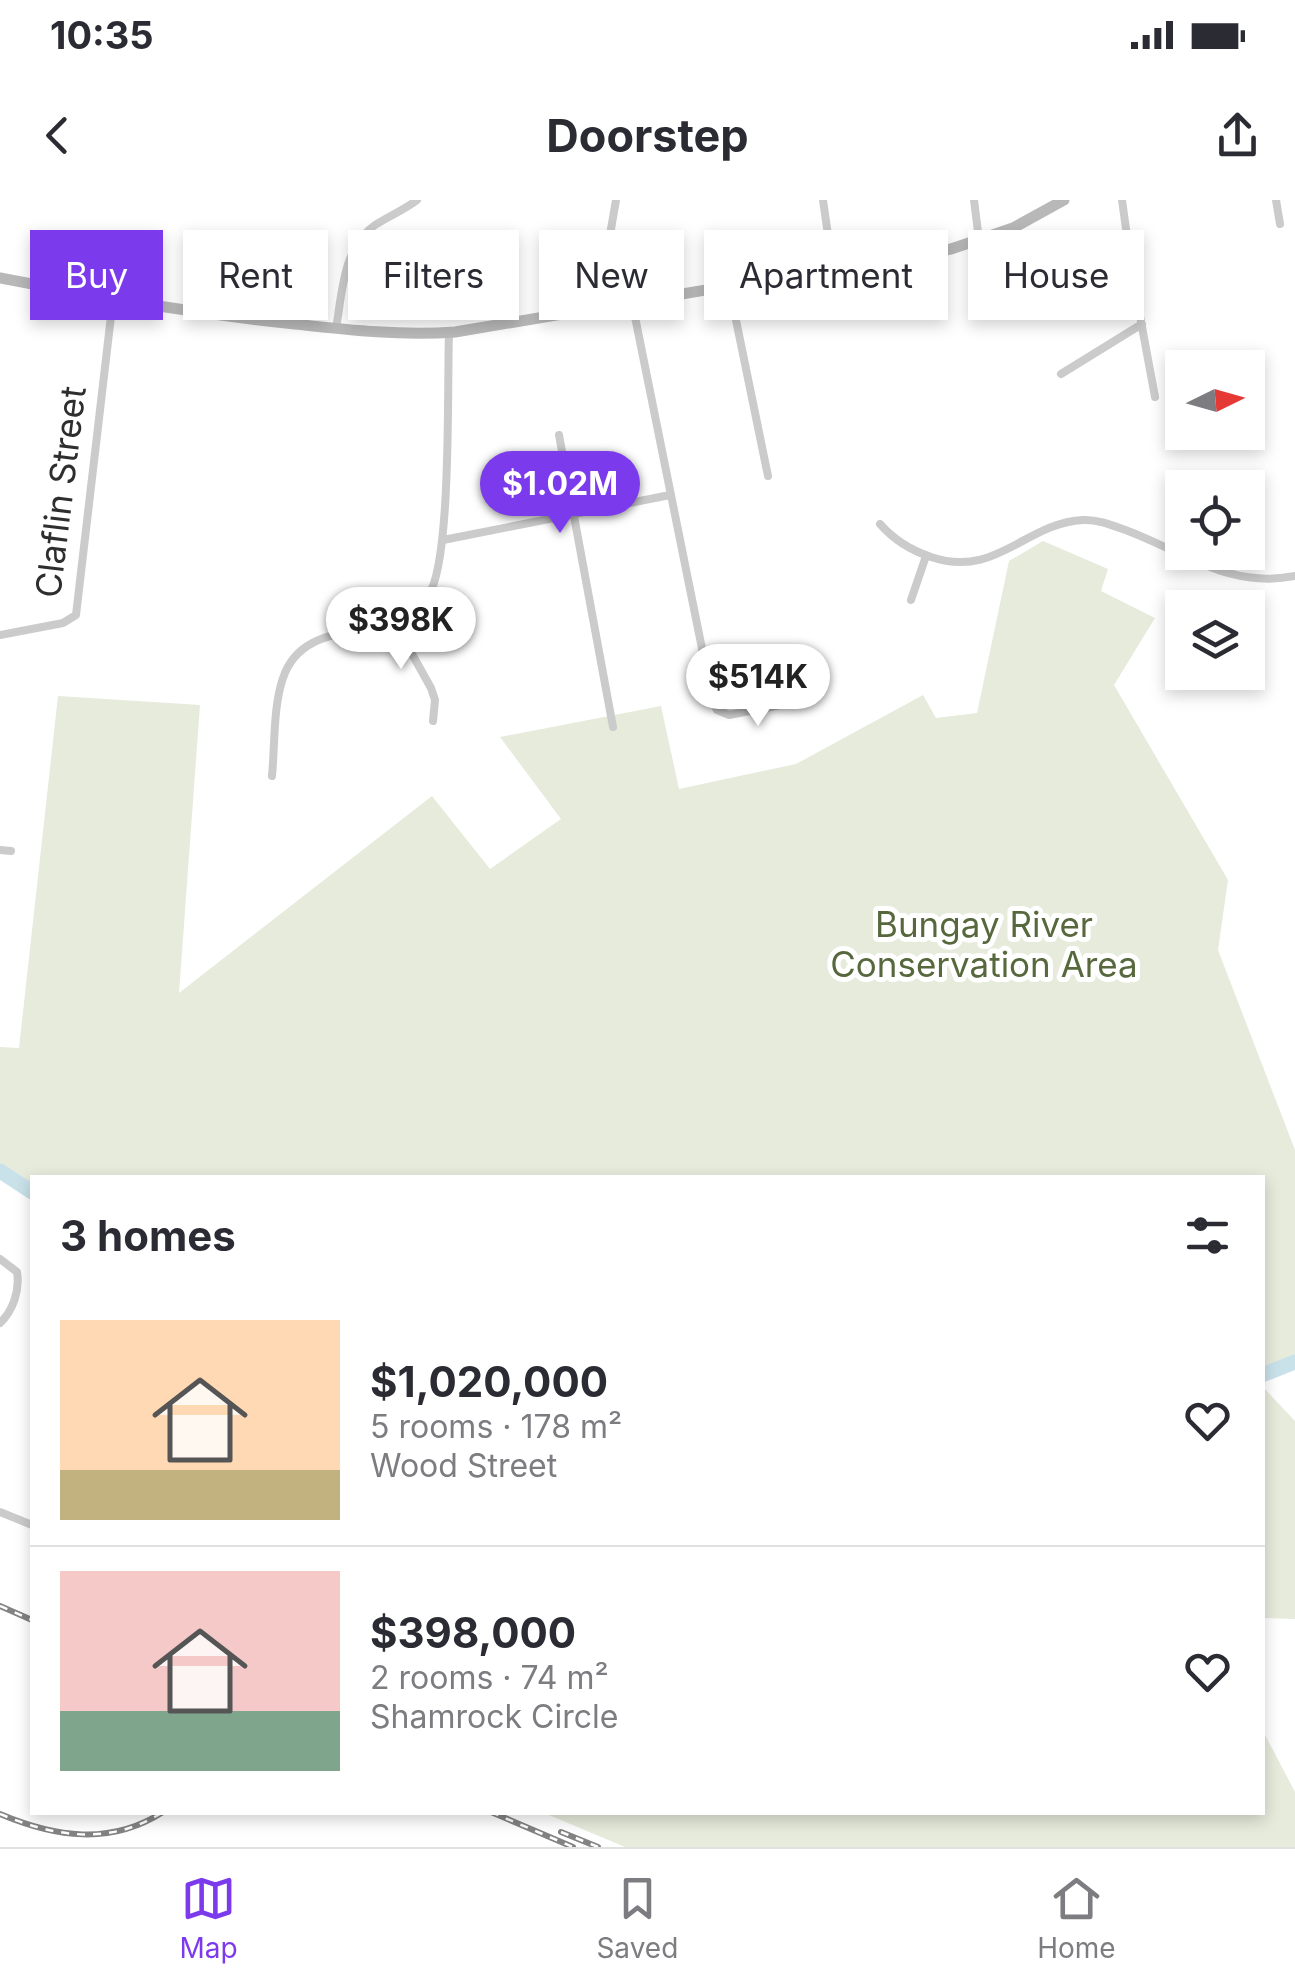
<!DOCTYPE html>
<meta charset="utf-8">
<style>
:root{--surface:#fff;--page:#f2f2f3;--text:#2b2b33;--muted:#7c7c81;--line:#e1e1e2;--accent:#7c3aed}
body{margin:0;font-family:Inter,sans-serif;background:var(--page);color:var(--text);height:100vh;display:flex;flex-direction:column;font-size:38px;white-space:nowrap}
*{box-sizing:border-box;margin:0}
p{font-size:32px;color:var(--muted)}
.icon{flex:none;width:55px;height:55px;fill:none;stroke:currentColor;stroke-width:2;stroke-linecap:round;stroke-linejoin:round}
.map{position:relative;flex:1;overflow:hidden}
.drawer{position:absolute;left:30px;top:975px;width:1235px;height:640px;display:flex;flex-direction:column;background:var(--surface);border-radius:0px;box-shadow:0 5px 15px #0003}
.drawer>*{flex:none}
.banner{position:absolute;left:30px;top:30px;width:1235px;height:90px;display:flex;gap:20px}
.needle{width:65px;rotate:85deg}
.fabs{position:absolute;left:1165px;top:150px;display:grid;gap:20px}
.fabs a{display:grid;place-items:center;width:100px;height:100px;border-radius:0px;background:var(--surface);box-shadow:0 5px 15px #0003;font-size:50px}
.price{position:absolute;translate:-50% -85px;padding:0 22px;border-radius:35px;background:#fff;color:#222;font-size:32px;line-height:65px;filter:drop-shadow(0 2px 5px #0008)}
.price::after{content:'';position:absolute;left:50%;top:60px;width:30px;height:22px;margin-left:-15px;background:inherit;clip-path:polygon(0 0,100% 0,50% 100%)}
.price.on{background:var(--accent);color:#fff}
ul{padding:0;list-style:none}
li{display:flex;align-items:center;gap:30px;height:250px;padding:0 30px}
li+li{border-top:2px solid var(--line)}
li span{display:grid;place-items:center;flex:none;width:280px;height:200px;border-radius:0px;color:#555}
li>.icon{margin-inline-start:auto}
span .icon{width:120px;height:120px;fill:#fffc;stroke-width:1}
li b{font-size:42px}
h2{display:flex;justify-content:space-between;align-items:center;height:120px;padding:0 30px;font-size:42px}
.pill{padding:0 35px;border-radius:0px;background:var(--surface);box-shadow:0 5px 15px #0003;font-size:35px;line-height:90px}
.pill.on{background:var(--accent);color:#fff}
.status{display:flex;justify-content:space-between;align-items:center;height:70px;padding:0 50px;background:var(--surface);direction:ltr}
.status svg{height:28px;fill:currentColor}
header{display:flex;justify-content:space-between;align-items:center;height:130px;padding:0 30px;background:var(--surface);font-size:45px;font-weight:700}
.tabs{display:flex;justify-content:space-around;align-items:center;height:140px;border-top:2px solid var(--line);background:var(--surface);font-size:28px;color:var(--muted)}
.tabs a{display:grid;justify-items:center;gap:5px}
.tabs .on{color:var(--accent)}
.map>svg:first-child{display:block}
</style>
<div class="status"><b>10:35</b><svg viewBox="0 0 49 12"><path d="M0 12V9h3v3zM5 12V6h3v6zM10 12V3h3v9zM15 12V0h3v12zM26 1h20v11H26zM47 4h2v5h-2z"/></svg></div>
<header><svg class="icon" aria-label="back" viewBox="0 0 24 24"><path d="M15 5l-7 7 7 7"/></svg>Doorstep<svg class="icon" aria-label="share" viewBox="0 0 24 24"><path d="M12 15V3M7 8l5-5 5 5M5 13v7h14v-7"/></svg></header>
<div class="map">
<svg width="1295" height="1647" viewBox="0 0 1295 1647">
<rect width="100%" height="100%" fill="#fff"/>
<path fill="#e6ebdc" d="M1043,341L1108,369L1101,391L1155,418L1114,485L1228,680L1218,750L1295,950V1162L1263,1175L1262,978H32V992L0,970V847L19,848L58,496L200,505L179,793L432,596L490,669L561,619L500,537L661,506L679,589L796,564L923,495L936,518L977,513L1009,361Z
M1263,1187L1295,1221V1419L1263,1418Z
M1263,1531L1295,1592V1647H625L544,1613L1262,1612Z"/>
<g fill="none" stroke-linecap="round" stroke-linejoin="round">
<path stroke="#c9e2ea" stroke-width="15" d="M0,971L32,992
M1262,1175L1295,1162"/>
<path stroke="#cbcbcb" stroke-width="8" d="M823,0L833,70
M974,0L979,40
M1122,0L1132,73L1155,197
M1276,0L1280,24
M729,86L768,276
M632,102L713,503L717,510L729,515L806,500
M608,106L607,52L616,0
M336,129C342,94 343,47 375,25C389,16 404,10 417,0
M1061,174L1142,124
M559,235L613,527
M880,324C894,340 910,350 931,357C996,379 1025,323 1083,320C1098,319 1114,326 1128,331C1186,353 1230,389 1295,376
M443,340L670,295
M911,400L926,356
M393,420L431,488L435,500L433,521
M0,435L63,423L76,415L113,99
M272,576C275,545 273,507 283,478C305,412 392,446 428,396C452,363 447,183 449,132
M0,650L11,651
M0,1059L17,1072C20,1090 13,1111 0,1123
M0,1312L32,1325"/>
<path stroke="#b8b8b8" stroke-width="11" d="M0,78C98,97 196,114 295,124C349,130 401,136 455,132L951,49L1013,28L1064,0"/>
<defs>
<path id="rail" d="M0,1406L32,1420
M491,1612L573,1647
M0,1614C55,1637 110,1646 163,1612
M561,1632L598,1647"/>
</defs>
<use href="#rail" stroke="#838383" stroke-width="6"/>
<use href="#rail" stroke="#fff" stroke-width="2.5" stroke-dasharray="8" stroke-linecap="butt"/>
</g>
<g text-anchor="middle" stroke-width="10" stroke-linejoin="round" paint-order="stroke">
<g font-size="35" fill="#2e2e2e" stroke="#fff">
<text transform="translate(61 292) rotate(-83)" y="12">Claflin Street</text>
</g>
<g font-size="35" fill="#57683d" stroke="#fff">
<text x="984" y="737">Bungay River<tspan x="984" dy="40">Conservation Area</tspan></text>
</g>
</g>
</svg>
<div class="fabs">
<a><svg class="needle" viewBox="-14 -14 28 28"><path d="M0-13l5 13h-10z" fill="#e53935"/><path d="M0 13l5-13h-10z" fill="#7c7c81"/></svg></a>
<a><svg class="icon" aria-label="locate" viewBox="0 0 24 24"><circle cx="12" cy="12" r="6"/><path d="M12 2v4M12 18v4M2 12h4M18 12h4"/></svg></a>
<a><svg class="icon" aria-label="layers" viewBox="0 0 24 24"><path d="M12 4l9 5-9 5-9-5zM3 14l9 5 9-5"/></svg></a>
</div>
<b class="price on" style="left:560px;top:336px">$1.02M</b>
<b class="price" style="left:401px;top:472px">$398K</b>
<b class="price" style="left:758px;top:529px">$514K</b>
<div class="banner">
<a class="pill on">Buy</a>
<a class="pill">Rent</a>
<a class="pill">Filters</a>
<a class="pill">New</a>
<a class="pill">Apartment</a>
<a class="pill">House</a>
</div>
<section class="drawer">
<h2>3 homes<svg class="icon" aria-label="filters" viewBox="0 0 24 24"><path d="M4 7h16M4 17h16"/><circle cx="9" cy="7" r="2"/><circle cx="15" cy="17" r="2"/></svg></h2>
<ul>
<li><span style="background:linear-gradient(#ffd9b3 75%,#c2b280 0)"><svg class="icon" aria-label="home" viewBox="0 0 24 24"><path d="M3 11l9-7 9 7M6 9v11h12V9"/></svg></span><div><b>$1,020,000</b><p>5 rooms · 178 m²</p><p>Wood Street</p></div><svg class="icon" aria-label="heart" viewBox="0 0 24 24"><path d="M12 20l-8-8c-3-5 5-10 8-4 3-6 11-1 8 4z"/></svg></li>
<li><span style="background:linear-gradient(#f6c9c9 70%,#7fa58c 0)"><svg class="icon" aria-label="home" viewBox="0 0 24 24"><path d="M3 11l9-7 9 7M6 9v11h12V9"/></svg></span><div><b>$398,000</b><p>2 rooms · 74 m²</p><p>Shamrock Circle</p></div><svg class="icon" aria-label="heart" viewBox="0 0 24 24"><path d="M12 20l-8-8c-3-5 5-10 8-4 3-6 11-1 8 4z"/></svg></li>
</ul>
</section>
</div>
<nav class="tabs">
<a class="on"><svg class="icon" aria-label="map" viewBox="0 0 24 24"><path d="M3 6l6-2 6 2 6-2v14l-6 2-6-2-6 2zM9 4v14M15 6v14"/></svg>Map</a>
<a><svg class="icon" aria-label="saved" viewBox="0 0 24 24"><path d="M7 4h10v16l-5-4-5 4z"/></svg>Saved</a>
<a><svg class="icon" aria-label="home" viewBox="0 0 24 24"><path d="M3 11l9-7 9 7M6 9v11h12V9"/></svg>Home</a>
</nav>
